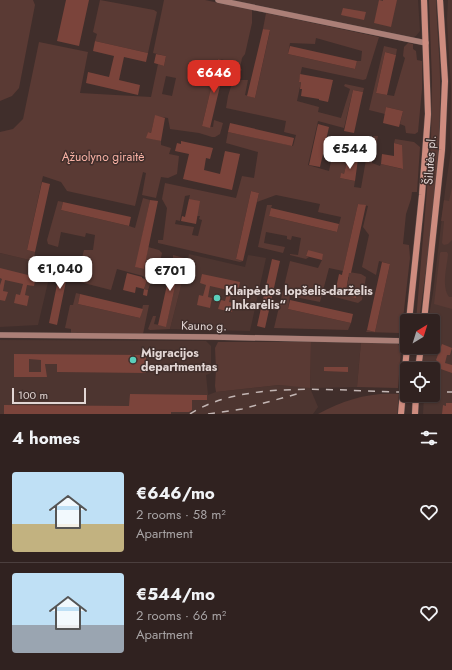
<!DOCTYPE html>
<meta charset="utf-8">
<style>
:root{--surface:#302220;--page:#382a29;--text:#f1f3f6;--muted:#a8a4a5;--line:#4b3f3e;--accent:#d93025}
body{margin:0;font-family:Jost,sans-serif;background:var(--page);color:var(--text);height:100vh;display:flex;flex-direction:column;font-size:15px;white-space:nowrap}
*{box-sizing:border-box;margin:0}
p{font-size:13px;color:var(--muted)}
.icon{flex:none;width:22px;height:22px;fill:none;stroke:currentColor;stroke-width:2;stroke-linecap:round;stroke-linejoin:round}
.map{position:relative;height:414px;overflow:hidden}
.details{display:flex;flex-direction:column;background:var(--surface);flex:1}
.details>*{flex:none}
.needle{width:26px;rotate:38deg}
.tools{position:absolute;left:400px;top:314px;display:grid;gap:8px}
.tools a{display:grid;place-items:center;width:40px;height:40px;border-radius:4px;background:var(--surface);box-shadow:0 1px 3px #0004,0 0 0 1px var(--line);font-size:20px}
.scale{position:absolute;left:12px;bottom:10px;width:74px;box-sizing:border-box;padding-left:4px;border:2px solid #e2d6d4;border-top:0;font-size:11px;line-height:14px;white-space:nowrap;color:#e2d6d4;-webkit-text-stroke:3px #402e2b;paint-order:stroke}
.price{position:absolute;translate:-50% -34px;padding:0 9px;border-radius:8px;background:#fff;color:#222;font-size:13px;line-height:26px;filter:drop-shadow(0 1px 2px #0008)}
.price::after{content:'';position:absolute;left:50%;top:24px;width:12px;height:9px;margin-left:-6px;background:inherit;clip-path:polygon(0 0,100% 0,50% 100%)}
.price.selected{background:var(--accent);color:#fff}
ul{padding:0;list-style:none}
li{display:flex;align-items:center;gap:12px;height:100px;padding:0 12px}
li+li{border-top:1px solid var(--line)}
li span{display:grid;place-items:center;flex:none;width:112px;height:80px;border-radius:4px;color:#555}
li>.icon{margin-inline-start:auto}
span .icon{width:48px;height:48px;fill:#fffc;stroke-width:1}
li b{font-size:17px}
h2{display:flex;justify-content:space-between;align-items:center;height:48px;padding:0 12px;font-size:17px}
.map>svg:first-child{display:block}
</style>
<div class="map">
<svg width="452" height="414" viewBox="0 0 452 414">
<rect width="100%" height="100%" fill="#402e2b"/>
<path fill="#4d3530" d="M230,0H418L420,31L416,36L411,38Z
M448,0H452V414H423L424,395H433V369H422L424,347H433V321H428L433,293L445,191L451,150L450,136L451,89L447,20Z
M0,253L52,265L38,325L0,327Z
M189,254L245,267L248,255L266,258L250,331L170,329Z
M0,340L206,341L211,346V373L206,375L208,395L216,392L279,385L310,387L311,342H361L357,387L310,388L318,407L313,414H0Z"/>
<path fill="#5a3a34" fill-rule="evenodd" d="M0,0H33L35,5L19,88L12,96L0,101Z
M100,0L154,10L157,12L148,53L95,41L97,34L93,32Z
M164,0H205L252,10V23L245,54L242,58L240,68L242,70C237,74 232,70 225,76L229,61L218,59L202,126L213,127L214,120L223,123L220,134L215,137H212L199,133L170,129L168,118L155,116L151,133L148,132L147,137L161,141V145L171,148L169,154L179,156L177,174L168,178L161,177L156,198L142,195L146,173L143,172L135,206L67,191L61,182L43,176L27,250L35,252L34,261L0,253V132L13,129L23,119L39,42L88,52L80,93L151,97L158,64L164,66L166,56L153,53ZM166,76L176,78L172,96L162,94Z
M429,0H436C437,32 441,65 440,97C440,172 429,247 419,321H416L431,142L432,81Z
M266,13L379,37L366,79L363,80L302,67L299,81L301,82L297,101L319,107L318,112L341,118L350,89L344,86L345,84L364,88L363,92L353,90L344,128L318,121L308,165L329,171L336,138L339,136L357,141L360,148L358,159L348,157L344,174H341L340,178L355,181L354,187L361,188L367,154L361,142L371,139L374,136H378L372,163L380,166L381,164L402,169V145L394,143L395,139L414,142L420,147L417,192H412L411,199L406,214L403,244L409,245L410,258L402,327L399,333L366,332L367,330L375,332L390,264L379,261L376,275L362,267L369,235L363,227L368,206L358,204L343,271L361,274L366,277L362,300L358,303L331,296L332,292L345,295L349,277L342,275L343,271L329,268L320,302L290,296L288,309L351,323L348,330L274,328L290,261L318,268L322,260L308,250L306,256L309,257L306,259L290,255V254L298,255L301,238L292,236L291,240L287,239V236L266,232L264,243L285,247L283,253L258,247L267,205H272L269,216L337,232L341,217L318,212L320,204L276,195L257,202L259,193L251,191L236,259L243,261L240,262L158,243V240H163L167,208L162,199L165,183L236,198L242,176L254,178L258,152L226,143L228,132L293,146L296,135L284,132L286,121L226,108L228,96L232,83L238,80H248L245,95L255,98L270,31L263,29ZM316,38L362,51L361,61H357L355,69L288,54L290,43L315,44ZM190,195L189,199L197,216H200L199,219L202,220L198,236L192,235L194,227L175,224L176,220L180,221L185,196Z
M408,43L413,44V49L416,51L417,60L422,61V89L418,132L415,134L406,133L405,126L400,124L403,111L386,107L385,114L369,110L384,46L397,49L396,55L385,52L376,93L394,96L405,58L403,56L404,47Z
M452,187V240L448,244L444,245L442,243L444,221H441L444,200L449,201Z
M143,198L150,200L136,267L144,269L148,247L159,250L162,253L156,280L152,279L148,290L144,289L147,280L143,276L117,269L111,290L76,281L84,250H93L95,235L86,233L85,237L61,232L58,247L48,244L47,240L58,201L63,202L61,210L129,226L135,228Z
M441,252H447L448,254C447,267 441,287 449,297H452V309L434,304L440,253Z
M173,255L188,259L170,329L150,330L148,329L153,316H156L154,324L166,326L181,260L173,258Z
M76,293L80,294L78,304L140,318L143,305H149L143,334L71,333V329L65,328L70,305H73Z
M218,342H311L310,388L279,385L216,392L215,386L216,369L215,348Z
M361,342L393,343L398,344L401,349L398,388L357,387Z
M399,394L397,414H318C344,400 369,392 399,394Z"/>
<path fill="#7b443b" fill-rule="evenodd" d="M66,0H89L79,46L57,41Z
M379,0L383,1V0H397L391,27L374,23Z
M343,8L366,12L364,20L341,15Z
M263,29L270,30L255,98L247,96Z
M95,41L148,53L146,62L124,57L119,80L140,85L138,95L86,83L88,72L109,77L114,56L93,51Z
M290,46L357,61L355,69L288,54Z
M385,52L396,55L387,95L376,93Z
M156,54L166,56L164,66L154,63Z
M218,59L226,61L210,128L202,126Z
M300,74L333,80L328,102L319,100V99L301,96L302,89H300L301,82H299Z
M353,90L363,92L354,133L344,131Z
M386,107L403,111L399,127L383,123Z
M155,115L165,118L161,141L146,138L148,132L151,133Z
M230,123L294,138L292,146L228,132Z
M318,124L329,127L320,167L309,165Z
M181,141L213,148L210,159L206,158L204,170L220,174L225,151L240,154L232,190L183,179L189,154L175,151L177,143L181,144Z
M394,143L402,145L403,169L381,164L382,154L394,156Z
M348,157L358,159L355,181L340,178L341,173L344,174Z
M42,182L50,184L35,252L27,250Z
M251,191L259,193L243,261L236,259Z
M189,199L200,201L196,224L181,221L182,216L185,217Z
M150,200L158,201L144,269L135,267Z
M63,202L131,217L129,226L61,210Z
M358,204L366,205L351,273H349L346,291L357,293L356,298L335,293L339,274L342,275Z
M271,208L339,224L337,232L269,216Z
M308,250L323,254L322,260L306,256Z
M63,256L71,257L57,325L49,323Z
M173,258L181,260L166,327L158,325Z
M272,259L280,261L265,328L257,326Z
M382,262L390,264L375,332L367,330Z
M0,268L36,277L34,286L27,285L25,295L29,296L27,306L14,303L16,294L20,295L23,284L5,280L3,291L8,292L5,301L0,300V285L2,279L0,278Z
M127,273L142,277V278L147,280L144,289L148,290L147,296L143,295L144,289L136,287L135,293L123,290Z
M202,274L240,282L238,292L232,291L229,302L234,303L232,312L218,309L221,300L225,301L228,290L210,286L208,297L212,298L210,308L197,305L199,295L203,296L206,285L200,283Z
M80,294L143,309L140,318L78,304Z
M290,300L353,314L351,323L288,309Z
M442,344L452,348L450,355H447L445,363L452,365V373L435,367L437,361L436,360Z
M14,354L146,355V373L57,372V364H45L47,377H14ZM29,359L41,360V372H29Z
M324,367H348V372L324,371Z
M130,394L207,395V400H192V410L189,412H171V414H4V405L129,406Z
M446,403H452V414H442L443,405L446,406Z"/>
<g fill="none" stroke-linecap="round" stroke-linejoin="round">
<defs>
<path id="secondary" d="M218,0L426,43
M0,335L213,337L407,341"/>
<path id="primary" d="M409,321L422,195L428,114L424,0
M424,321L442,150L445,81L440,0
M418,369L421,347
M401,414L407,347
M415,414L416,395"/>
</defs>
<use href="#secondary" stroke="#5b4c49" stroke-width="6"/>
<use href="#primary" stroke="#5b4c49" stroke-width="7"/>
<use href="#secondary" stroke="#ab7f77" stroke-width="5.5"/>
<use href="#primary" stroke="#ce8c7f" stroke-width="6"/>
<path stroke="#c3b6b4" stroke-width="1.5" stroke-dasharray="7 7" stroke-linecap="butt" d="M433,392H452
M190,414C245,378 343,392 407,392
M208,414L242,409L297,394"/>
</g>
<g fill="#5bcebb" stroke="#402e2b" stroke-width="1.5">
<circle cx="217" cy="298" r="4"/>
<circle cx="133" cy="360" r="4"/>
</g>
<g text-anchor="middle" stroke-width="3" stroke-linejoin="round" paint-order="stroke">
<g font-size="12" fill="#f9b2a5" stroke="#402e2b">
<text x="103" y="161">Ąžuolyno giraitė</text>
</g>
<g font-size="12" fill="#e2d6d4" stroke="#402e2b">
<text transform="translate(430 160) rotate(-86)" y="4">Šilutės pl.</text>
<text transform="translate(204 326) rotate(1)" y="4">Kauno g.</text>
</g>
<g font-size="12" font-weight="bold" fill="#e2d6d4" stroke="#402e2b" text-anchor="start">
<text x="225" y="295">Klaipėdos lopšelis-darželis<tspan x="225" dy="14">„Inkarėlis“</tspan></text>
<text x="141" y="357">Migracijos<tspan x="141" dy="14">departmentas</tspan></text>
</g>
</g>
</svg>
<div class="tools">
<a><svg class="needle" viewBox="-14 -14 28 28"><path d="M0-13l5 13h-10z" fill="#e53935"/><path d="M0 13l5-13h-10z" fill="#a8a4a5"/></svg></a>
<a><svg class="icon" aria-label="locate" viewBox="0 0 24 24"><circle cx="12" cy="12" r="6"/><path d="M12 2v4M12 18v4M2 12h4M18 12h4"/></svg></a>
</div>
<div class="scale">100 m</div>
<b class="price selected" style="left:214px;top:94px">€646</b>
<b class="price" style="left:350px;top:170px">€544</b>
<b class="price" style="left:60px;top:290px">€1,040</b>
<b class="price" style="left:170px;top:292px">€701</b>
</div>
<section class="details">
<h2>4 homes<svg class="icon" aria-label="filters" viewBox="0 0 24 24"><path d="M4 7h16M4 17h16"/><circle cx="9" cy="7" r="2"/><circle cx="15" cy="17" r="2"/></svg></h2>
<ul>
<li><span style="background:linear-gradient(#bfe0f5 65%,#c2b280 0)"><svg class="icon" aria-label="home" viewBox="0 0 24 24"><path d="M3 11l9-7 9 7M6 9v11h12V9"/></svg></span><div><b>€646/mo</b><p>2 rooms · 58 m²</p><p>Apartment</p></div><svg class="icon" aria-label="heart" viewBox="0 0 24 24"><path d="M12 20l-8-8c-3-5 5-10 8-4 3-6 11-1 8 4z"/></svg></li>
<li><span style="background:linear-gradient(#bfe0f5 65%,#9aa5b1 0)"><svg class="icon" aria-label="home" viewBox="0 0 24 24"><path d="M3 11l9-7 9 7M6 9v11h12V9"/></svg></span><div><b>€544/mo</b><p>2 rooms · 66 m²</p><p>Apartment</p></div><svg class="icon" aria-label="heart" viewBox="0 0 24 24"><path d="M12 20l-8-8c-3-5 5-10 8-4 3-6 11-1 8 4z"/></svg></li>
</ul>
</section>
